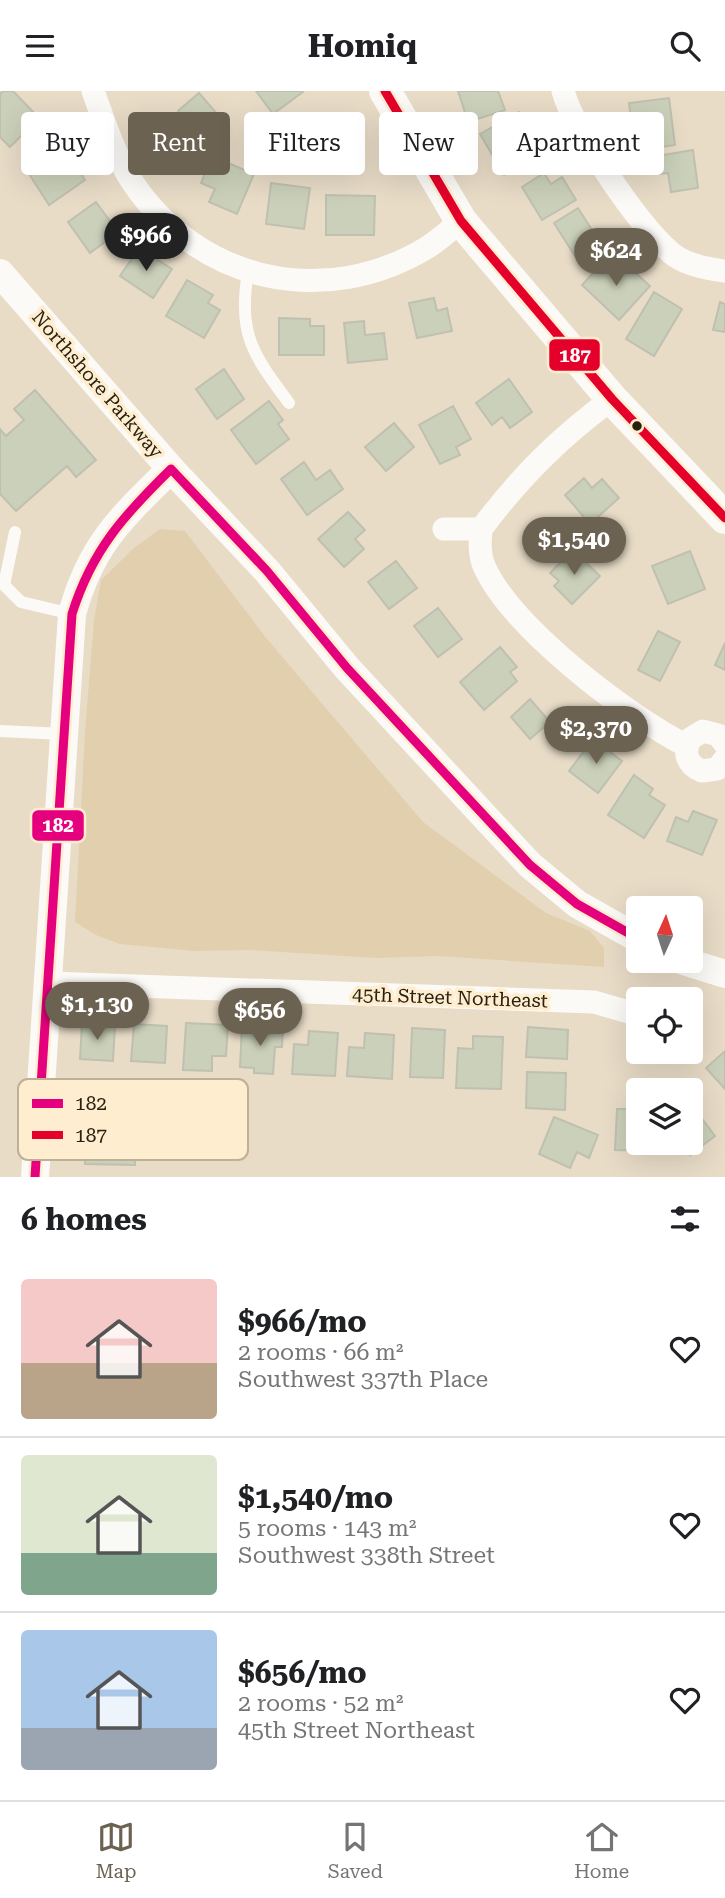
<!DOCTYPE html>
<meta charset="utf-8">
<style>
:root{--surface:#fff;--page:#f2f2f2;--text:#202124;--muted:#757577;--line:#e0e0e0;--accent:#6b6251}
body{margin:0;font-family:"Roboto Serif",serif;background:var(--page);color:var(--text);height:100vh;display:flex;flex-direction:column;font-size:26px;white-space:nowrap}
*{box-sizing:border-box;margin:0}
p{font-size:23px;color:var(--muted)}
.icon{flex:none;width:38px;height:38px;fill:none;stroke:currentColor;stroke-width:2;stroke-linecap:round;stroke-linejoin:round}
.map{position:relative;height:1086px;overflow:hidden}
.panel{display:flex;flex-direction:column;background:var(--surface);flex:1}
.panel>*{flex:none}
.hud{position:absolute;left:21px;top:21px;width:684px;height:63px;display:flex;gap:14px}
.needle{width:46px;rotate:3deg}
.fabs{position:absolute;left:626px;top:805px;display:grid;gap:14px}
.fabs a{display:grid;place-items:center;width:77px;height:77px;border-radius:7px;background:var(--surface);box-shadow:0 7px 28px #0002;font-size:35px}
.price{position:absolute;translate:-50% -60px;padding:0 16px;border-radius:24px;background:var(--accent);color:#fff;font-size:23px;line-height:46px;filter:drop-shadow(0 2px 4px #0008)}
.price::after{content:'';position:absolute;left:50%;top:42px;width:21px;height:16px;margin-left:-10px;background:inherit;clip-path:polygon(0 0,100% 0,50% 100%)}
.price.current{background:#222;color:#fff}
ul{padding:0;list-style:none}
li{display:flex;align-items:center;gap:21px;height:175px;padding:0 21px}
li+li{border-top:2px solid var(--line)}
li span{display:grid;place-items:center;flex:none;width:196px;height:140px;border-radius:7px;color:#555}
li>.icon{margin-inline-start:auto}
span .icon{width:84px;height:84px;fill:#fffc;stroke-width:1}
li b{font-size:30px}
h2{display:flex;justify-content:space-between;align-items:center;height:84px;padding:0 21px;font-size:30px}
.tag{padding:0 24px;border-radius:7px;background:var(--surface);box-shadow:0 7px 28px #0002;font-size:24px;line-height:63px}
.tag.current{background:var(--accent);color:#fff}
header{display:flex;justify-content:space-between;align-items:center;height:91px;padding:0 21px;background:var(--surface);font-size:32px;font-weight:700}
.tab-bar{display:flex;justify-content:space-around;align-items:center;height:98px;border-top:2px solid var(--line);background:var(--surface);font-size:19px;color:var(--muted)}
.tab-bar a{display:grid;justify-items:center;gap:4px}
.tab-bar .current{color:var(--accent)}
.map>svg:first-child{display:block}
</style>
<header><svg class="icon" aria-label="menu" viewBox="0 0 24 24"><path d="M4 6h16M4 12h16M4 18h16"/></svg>Homiq<svg class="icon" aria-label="search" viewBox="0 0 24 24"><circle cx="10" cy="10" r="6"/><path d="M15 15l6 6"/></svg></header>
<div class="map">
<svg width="725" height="1086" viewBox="0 0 725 1086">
<rect width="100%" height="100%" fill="#e8dcc7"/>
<path fill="#e2cfae" d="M160,438L185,440L267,548L423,731L546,822L590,840L604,857V876L438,865L377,867L249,859L194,860L120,853L96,844L75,831L85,641L94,529L101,489L134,457Z"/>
<path fill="#cad0b9" stroke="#c0c0b1" stroke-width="2" d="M3,0H13L39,27L10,56L0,46V3Z
M256,0H302L303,1L273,23Z
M458,0H498L505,19L468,31Z
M199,2L224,31L193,58L176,39L186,30L178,20Z
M669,7L675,54L648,58L646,42L633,44L629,12Z
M519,21L534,48L522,55L530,69L504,84L480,43Z
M48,59L61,79L73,70L85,89L49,114L24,75Z
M693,59L698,97L671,101L668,82L659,83L657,65Z
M212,65L254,83L237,123L209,111L215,98L201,92Z
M544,82L551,93L562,86L576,109L542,129L522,96Z
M271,92L310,97L304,138L266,133Z
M326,104L375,105L374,144H326Z
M96,111L118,141L90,162L68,131Z
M578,117L604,158L580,173L554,132Z
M139,157L172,178L153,207L120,185Z
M607,167L625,182L630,177L650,195L619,229L582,194Z
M187,189L213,204L208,212L220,219L204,247L166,225Z
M654,201L682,218L654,265L626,248Z
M434,207L437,220L447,217L452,240L417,247L409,212Z
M720,211L725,213V241L713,239Z
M279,227L310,228V235H324V264H279Z
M364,230L365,244L384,242L387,268L348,272L344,232Z
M224,278L244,308L217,328L196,298Z
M509,288L532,321L510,337L502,326L492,334L476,312Z
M35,299L96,369L76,386L67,375L16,420L0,403V338L6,345L24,329L14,318Z
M269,310L283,329L278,333L289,348L256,373L231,339Z
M453,315L471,348L456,356L460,364L440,373L419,334Z
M394,332L414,356L386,380L365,356Z
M304,371L316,389L330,379L343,398L307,424L281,388Z
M584,387L592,397L602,388L619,407L590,433L565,404Z
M348,421L365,439L355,448L364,458L344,476L318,448Z
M573,459L600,485L572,513L554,495L559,490L550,482Z
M690,460L705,498L668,513L652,475Z
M396,470L417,497L389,518L368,491Z
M438,517L462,548L438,566L414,535Z
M658,540L680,551L660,590L638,579Z
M725,552V579L715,574Z
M500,556L517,576L510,581L517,590L484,619L460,591Z
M530,608L550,631L530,648L511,626Z
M593,648L622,670L598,702L569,680Z
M634,684L653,698L649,704L665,714L644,747L608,724Z
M693,720L717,729L702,764L667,750L676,726L688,731Z
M82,932L115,934L113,970L80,968Z
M186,932L228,934L226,965H212V980L183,979Z
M134,933L167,935L165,972L131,970Z
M242,935L283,937L282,956H275L273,983L254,982V977L240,976Z
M528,936L568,939L567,968L526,966Z
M412,937L445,939L443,987L410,986Z
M309,940L338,942L335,985L292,983L294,953L308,954Z
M365,942L394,944L392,988L347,985L349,956L364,957Z
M473,945L503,946L501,998L456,997L458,957L473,958Z
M725,960V998L706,977Z
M527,981L566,982L565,1019L526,1017Z
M691,1013L715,1045L690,1064L680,1052H691Z
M617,1018H639V1052H653V1060L615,1059Z
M554,1026L598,1044L589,1067L577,1061L570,1077L539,1063Z
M85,1039L136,1040L135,1074L85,1073Z"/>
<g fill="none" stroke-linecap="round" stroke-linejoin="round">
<path stroke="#fcfaf7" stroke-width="12" d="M248,182C237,243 254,265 289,312
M15,441L4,494L21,511L72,523
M0,640L64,643"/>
<path stroke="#fcfaf7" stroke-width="23" d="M93,0C104,30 115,66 133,92C200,191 325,219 428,156C439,149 450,139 461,130
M563,0C574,40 638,133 670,161C683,173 708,178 725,180
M612,308C560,346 520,386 481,438C480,450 479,463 484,475C511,536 627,625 687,655
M444,438H481
M725,653L718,644L703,640L690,648C683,662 687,674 702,680L717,678L725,668
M50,892L594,911L639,924"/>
<path stroke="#fcfaf7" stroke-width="28" d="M0,182L171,378L267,480L347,577L486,727L530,774L577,813L639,848
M683,870L725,883
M35,1086L72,523C91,453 122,426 171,378"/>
<path stroke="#fcfaf7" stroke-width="32" d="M385,0L461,130L612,308L725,427"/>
<defs>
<path id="bus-1" d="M35,1086L72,523C92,459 124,424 171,378L267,480L347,577L530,774L577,813L639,848"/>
<path id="bus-2" d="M385,0L461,130L612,308L725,427"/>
</defs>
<use href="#bus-1" stroke="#ffedcf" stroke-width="14"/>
<use href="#bus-2" stroke="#ffedcf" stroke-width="14"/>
<use href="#bus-1" stroke="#e5007d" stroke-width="9"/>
<use href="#bus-2" stroke="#e4002b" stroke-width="9"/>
</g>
<circle fill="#282012" stroke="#ffedcf" stroke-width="2.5" cx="637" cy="335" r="6"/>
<g text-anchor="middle" stroke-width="7" stroke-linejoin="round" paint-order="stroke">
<g font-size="19" fill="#282012" stroke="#ffedcf">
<text transform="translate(98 293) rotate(49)" y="7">Northshore Parkway</text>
<text transform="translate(450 906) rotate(2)" y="7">45th Street Northeast</text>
</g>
</g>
<rect x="18" y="988" width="230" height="81" rx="10" fill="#ffedcf" stroke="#beb096" stroke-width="2"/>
<rect x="32" y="1008" width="31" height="9" fill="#e5007d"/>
<rect x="32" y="1040" width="31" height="8" fill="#e4002b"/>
<g font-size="19" fill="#282012">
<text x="75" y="1019">182</text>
<text x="75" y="1051">187</text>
</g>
<g stroke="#ffedcf" stroke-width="2.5">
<rect x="548" y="247" width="53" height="34" rx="7" fill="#e4002b"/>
<rect x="31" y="718" width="54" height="33" rx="7" fill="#e5007d"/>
</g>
<g font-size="19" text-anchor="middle" font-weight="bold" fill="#fff">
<text x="575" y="271">187</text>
<text x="58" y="741">182</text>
</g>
</svg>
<div class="fabs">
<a><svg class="needle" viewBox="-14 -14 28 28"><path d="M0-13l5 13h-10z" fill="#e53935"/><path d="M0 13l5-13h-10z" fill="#757577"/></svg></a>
<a><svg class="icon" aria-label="locate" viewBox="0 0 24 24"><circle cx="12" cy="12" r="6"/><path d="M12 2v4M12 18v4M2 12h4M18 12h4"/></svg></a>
<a><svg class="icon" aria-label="layers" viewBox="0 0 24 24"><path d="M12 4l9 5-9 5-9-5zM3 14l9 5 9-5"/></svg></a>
</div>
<b class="price current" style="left:146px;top:182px">$966</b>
<b class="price" style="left:616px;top:197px">$624</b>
<b class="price" style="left:574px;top:486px">$1,540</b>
<b class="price" style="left:596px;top:675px">$2,370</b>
<b class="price" style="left:97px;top:951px">$1,130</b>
<b class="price" style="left:260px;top:957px">$656</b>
<div class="hud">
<a class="tag">Buy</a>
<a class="tag current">Rent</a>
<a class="tag">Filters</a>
<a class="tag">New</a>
<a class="tag">Apartment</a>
</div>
</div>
<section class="panel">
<h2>6 homes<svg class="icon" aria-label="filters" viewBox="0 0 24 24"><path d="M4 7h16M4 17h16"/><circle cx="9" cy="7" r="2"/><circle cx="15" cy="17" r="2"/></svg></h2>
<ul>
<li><span style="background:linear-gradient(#f6c9c9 60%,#b9a48a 0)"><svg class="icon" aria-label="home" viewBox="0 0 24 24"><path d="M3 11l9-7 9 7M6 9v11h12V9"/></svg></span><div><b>$966/mo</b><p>2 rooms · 66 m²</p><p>Southwest 337th Place</p></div><svg class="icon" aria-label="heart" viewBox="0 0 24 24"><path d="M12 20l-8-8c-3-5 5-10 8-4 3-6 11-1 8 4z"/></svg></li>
<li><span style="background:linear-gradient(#dfe7d0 70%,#7fa58c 0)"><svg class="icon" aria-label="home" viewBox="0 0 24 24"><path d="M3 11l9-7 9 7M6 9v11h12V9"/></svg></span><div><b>$1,540/mo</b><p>5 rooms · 143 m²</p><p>Southwest 338th Street</p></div><svg class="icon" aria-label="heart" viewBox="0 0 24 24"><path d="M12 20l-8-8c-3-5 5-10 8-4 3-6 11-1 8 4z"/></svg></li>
<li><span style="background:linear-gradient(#a9c7e8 70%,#9aa5b1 0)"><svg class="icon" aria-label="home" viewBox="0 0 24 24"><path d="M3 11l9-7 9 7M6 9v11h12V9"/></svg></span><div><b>$656/mo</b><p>2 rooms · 52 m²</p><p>45th Street Northeast</p></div><svg class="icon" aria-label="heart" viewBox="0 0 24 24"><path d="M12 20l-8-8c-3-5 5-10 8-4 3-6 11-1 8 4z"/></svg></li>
</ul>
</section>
<nav class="tab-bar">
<a class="current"><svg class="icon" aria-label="map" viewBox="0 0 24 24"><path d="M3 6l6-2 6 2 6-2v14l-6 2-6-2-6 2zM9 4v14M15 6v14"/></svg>Map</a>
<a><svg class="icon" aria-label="saved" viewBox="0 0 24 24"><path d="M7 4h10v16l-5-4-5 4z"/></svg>Saved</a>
<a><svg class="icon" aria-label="home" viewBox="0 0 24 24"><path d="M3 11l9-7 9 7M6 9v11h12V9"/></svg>Home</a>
</nav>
